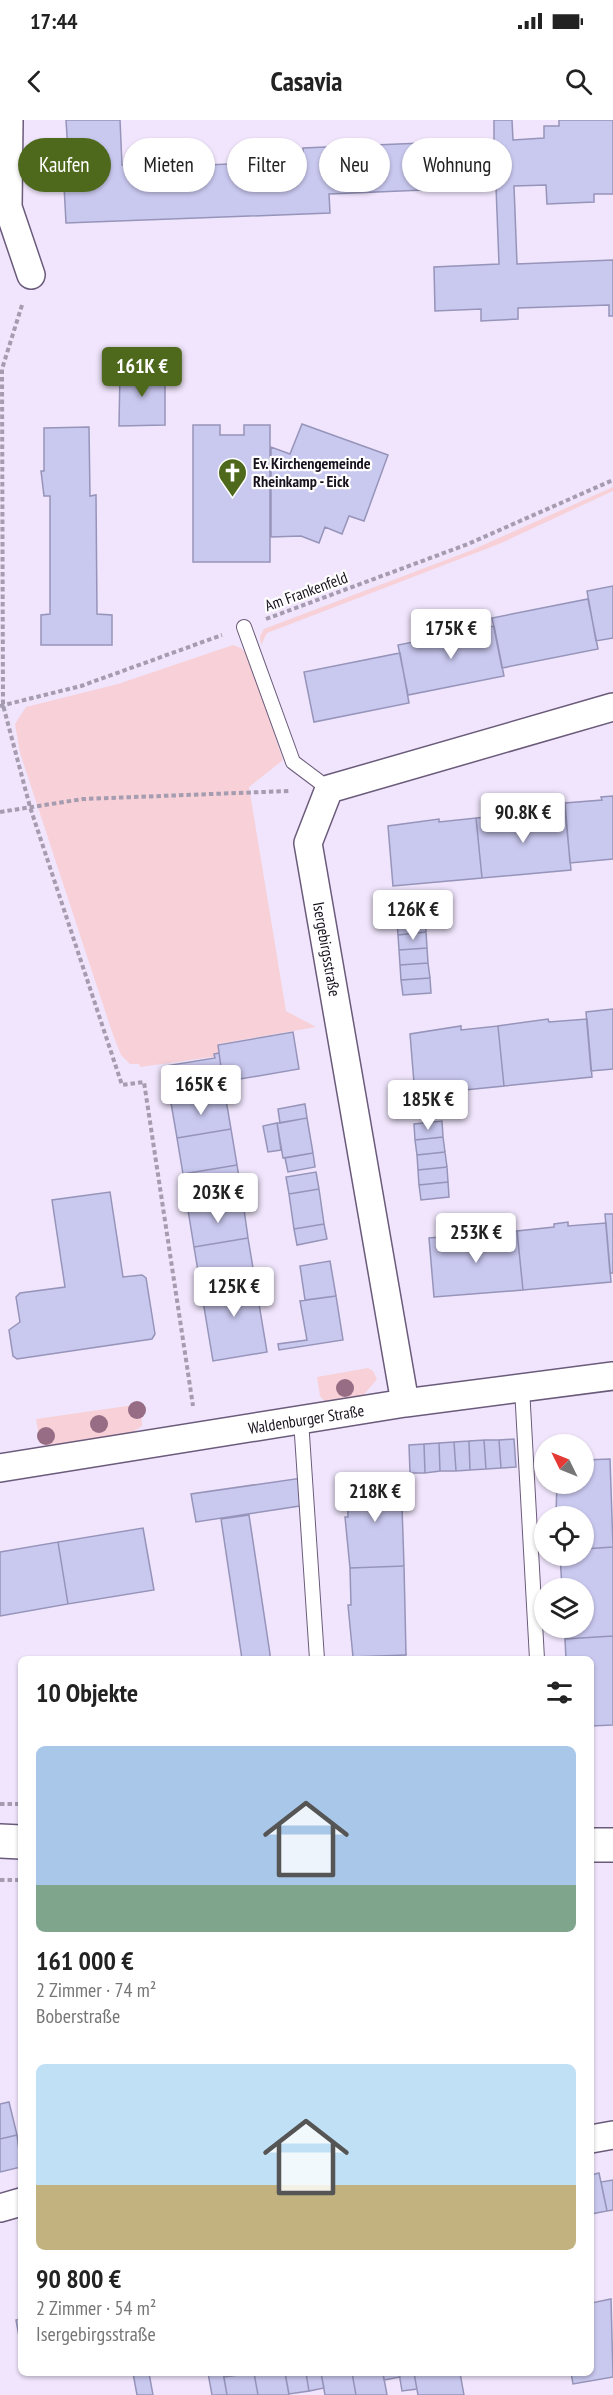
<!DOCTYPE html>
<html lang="de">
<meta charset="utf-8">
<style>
:root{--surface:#fff;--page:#f6f6f6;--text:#222;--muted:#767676;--accent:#4e691c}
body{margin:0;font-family:"PT Sans Narrow",sans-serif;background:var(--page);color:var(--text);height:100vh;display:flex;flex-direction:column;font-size:22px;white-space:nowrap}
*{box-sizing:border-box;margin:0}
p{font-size:20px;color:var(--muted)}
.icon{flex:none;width:33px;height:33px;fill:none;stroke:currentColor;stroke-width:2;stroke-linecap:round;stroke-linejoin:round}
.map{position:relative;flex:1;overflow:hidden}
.drawer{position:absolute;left:18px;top:1536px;width:576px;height:720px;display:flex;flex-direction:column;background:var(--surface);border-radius:9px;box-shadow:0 2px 4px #0004}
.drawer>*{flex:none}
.hud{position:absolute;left:18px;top:18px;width:578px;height:54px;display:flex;gap:12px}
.needle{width:39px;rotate:313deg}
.controls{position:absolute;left:534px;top:1314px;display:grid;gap:12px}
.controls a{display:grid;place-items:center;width:60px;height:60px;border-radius:50%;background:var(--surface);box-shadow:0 2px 4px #0004;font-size:30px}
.price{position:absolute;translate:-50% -51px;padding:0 14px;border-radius:6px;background:#fff;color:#222;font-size:20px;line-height:39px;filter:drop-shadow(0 2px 3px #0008)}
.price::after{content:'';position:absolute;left:50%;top:36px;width:18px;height:14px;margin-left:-9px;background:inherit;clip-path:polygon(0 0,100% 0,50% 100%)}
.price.selected{background:var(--accent);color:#fff}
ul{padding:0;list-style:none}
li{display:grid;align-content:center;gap:12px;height:318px;padding:0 18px}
li span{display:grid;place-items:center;height:186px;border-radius:9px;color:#555}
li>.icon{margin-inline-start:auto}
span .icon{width:108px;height:108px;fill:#fffc;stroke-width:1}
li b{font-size:26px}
h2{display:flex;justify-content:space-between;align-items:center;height:72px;padding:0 18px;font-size:26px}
.chip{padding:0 21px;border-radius:27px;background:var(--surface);box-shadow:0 2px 4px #0004;font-size:21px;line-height:54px}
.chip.selected{background:var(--accent);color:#fff}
.status{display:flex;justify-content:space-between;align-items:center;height:42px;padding:0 30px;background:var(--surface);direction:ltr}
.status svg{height:16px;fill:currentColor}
header{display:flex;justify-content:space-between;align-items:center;height:78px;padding:0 18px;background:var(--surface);font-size:27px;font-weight:600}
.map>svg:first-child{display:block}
</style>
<div class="status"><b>17:44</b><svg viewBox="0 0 49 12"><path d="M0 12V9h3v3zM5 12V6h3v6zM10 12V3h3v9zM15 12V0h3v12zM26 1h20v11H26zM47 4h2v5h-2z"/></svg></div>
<header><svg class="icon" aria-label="back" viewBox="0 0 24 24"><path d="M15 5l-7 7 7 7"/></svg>Casavia<svg class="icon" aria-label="search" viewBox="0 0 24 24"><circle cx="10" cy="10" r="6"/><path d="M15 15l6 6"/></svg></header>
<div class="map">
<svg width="613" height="2275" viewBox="0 0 613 2275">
<rect width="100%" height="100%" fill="#f0e5fc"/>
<path fill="#f7d1d7" d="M613,367V371L499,424L267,513L261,525L260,516L264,509L472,430Z
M233,525L241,528L248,535L283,640L249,667L286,891L316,907L218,924L219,936L140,947L139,944H130L121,935L112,912L20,633L15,604L26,587L118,564Z
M368,1248L373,1251L377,1259L362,1277L327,1284L320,1276L317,1257Z
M141,1284L142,1306L131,1313L47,1326L40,1323L36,1299Z"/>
<path fill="#c9c8ef" stroke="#9694b9" stroke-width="1.5" d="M66,0H120L122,45L155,44V47L303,41V28L494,20V0H512L513,20L544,18V6H559V0H613V74H594V82L547,84L546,65L514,66L517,144L613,140V196H609V185L518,188V199L481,201V189L435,191L434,147L499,144L496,67L329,74L330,93L66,103L63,47H69Z
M120,251H165V305L119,306Z
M302,304L388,335L364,401L349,396L342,414L325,407L319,423L301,416L271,417V327L290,334Z
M193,305H220V315H244V305H270V442H193Z
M89,307L90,376L96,375L97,494L112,495V525H41V495L50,494V376H44L41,351H44V308Z
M613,466V518L596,521L587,471Z
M588,479L598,529L502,548L492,498Z
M494,506L504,556L408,575L398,525Z
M400,533L409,583L314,602L304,552Z
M613,676V739L570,743L565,683L602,680L601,677Z
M527,691V695L565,691L571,750L482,758L476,698L513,695V692Z
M476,698L482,758L393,766L388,706L439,699V702Z
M425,798L426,812L398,815L397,800Z
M426,812L427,828L399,830L398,815Z
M427,828L428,843L400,845L399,830Z
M428,843L430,858L401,860L400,845Z
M430,858L431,873L403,875L401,860Z
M613,889V949L591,951L586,892Z
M548,899L549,902L587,899L592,957L504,966L498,906Z
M461,906V910L498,906L504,966L415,975L410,914Z
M293,912L299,949L223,962L218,925Z
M219,933L225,974L171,983L165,946L215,938L214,934Z
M225,974L231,1009L177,1018L171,983Z
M305,984L307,998L280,1003L278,989Z
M307,998L313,1033L283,1038L277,1003Z
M442,1001L443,1017L415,1020L414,1004Z
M277,1003L281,1030L268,1032L263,1006Z
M231,1009L237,1045L183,1054L177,1018Z
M443,1017L445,1032L417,1035L415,1020Z
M445,1032L447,1047L418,1050L417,1035Z
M313,1033L315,1047L288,1052L285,1038Z
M237,1045L243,1082L188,1090L183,1054Z
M447,1047L448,1062L419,1065L418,1050Z
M316,1052L319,1069L289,1074L286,1057Z
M448,1062L449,1077L421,1080L419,1065Z
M319,1069L324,1104L294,1109L289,1074Z
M110,1072L123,1157L142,1155L146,1158L155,1214L152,1219L17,1239L13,1236L9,1210L20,1202L16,1177L20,1173L65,1167L52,1080Z
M243,1082L248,1118L194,1127L188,1090Z
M605,1094H613V1153H610Z
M568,1102V1106L606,1103L611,1162L523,1170L517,1111L554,1107V1104Z
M324,1104L327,1119L297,1125L294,1109Z
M480,1111V1114L517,1111L523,1170L434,1177L429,1118L466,1115V1112Z
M248,1118L254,1154L200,1163L194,1127Z
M330,1141L336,1176L305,1180L300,1146Z
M254,1154L267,1232L213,1241L200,1163Z
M336,1176L343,1220L279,1230L278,1224L307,1220L300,1181Z
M514,1319L516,1347L501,1348L499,1320Z
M484,1320L486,1349L470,1350L469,1321Z
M484,1320H499L501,1348L486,1349Z
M469,1321L470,1350L456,1351L454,1322Z
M454,1322L456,1351H440L439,1323Z
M439,1323L440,1351L425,1353L424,1324Z
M424,1324L425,1353H410L409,1325Z
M610,1339L613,1427L584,1429V1396H558V1393H556L557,1364H584V1340Z
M401,1357L404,1446L350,1448L345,1397H348L347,1360Z
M302,1358L306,1385L196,1402L191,1374Z
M249,1395L270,1534V1539H242L221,1399Z
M143,1408L154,1470L68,1484L58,1422Z
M58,1422L68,1484L0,1496V1432Z
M613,1427V1516L565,1519L564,1508H584V1468H560L562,1467L560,1436H584V1429Z
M404,1446L406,1535L353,1537L348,1485H351L350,1448Z
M613,1516V1605L591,1606V1539H566L565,1519Z
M406,1535V1539H353V1537Z
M9,1982L17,2015L0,2019V1984Z
M17,2015L21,2047L0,2052V2019Z
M599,2053L607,2091L591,2094V2055Z
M613,2060V2090L607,2091L601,2062Z
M611,2179L613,2257L573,2264L571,2253H591V2183Z
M21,2199V2227L16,2200Z
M133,2253H149L153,2275H137Z
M208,2253H223L227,2275H212Z
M254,2253L258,2275H227L224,2257Z
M254,2253H285L289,2275H258Z
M285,2253H306L309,2271L289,2274Z
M306,2253H321L324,2268L309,2271Z
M321,2253H352L356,2275H325Z
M352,2253H383L387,2275H356Z
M383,2253H399L400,2257L384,2260Z
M399,2253H414L417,2269L402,2271Z
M414,2253H460L464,2275H418Z"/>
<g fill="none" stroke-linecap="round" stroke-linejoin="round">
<defs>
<path id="service" d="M244,507L293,642L329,669
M522,1268L537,1539
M301,1300L317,1539"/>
<path id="minor" d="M9,0L8,87L31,155
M405,1283L308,723L329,669L613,587
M0,1348L405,1283L613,1256
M591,2019L613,2015
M0,2088L21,2082"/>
<path id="tertiary" d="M0,1721L21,1722
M591,1725H613"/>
</defs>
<use href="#service" stroke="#6b5b7b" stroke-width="16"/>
<use href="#minor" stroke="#6b5b7b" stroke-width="30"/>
<use href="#tertiary" stroke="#6b5b7b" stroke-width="36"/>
<path stroke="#a59cb0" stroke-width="4" stroke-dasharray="4.5 3" stroke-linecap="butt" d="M22,185L2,249L3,585L30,687L122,965L144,962L193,1286
M266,499L468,424L613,360
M0,586L81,566L222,515
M0,692L83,679L289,671
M0,1684H21
M0,1760H21"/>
<use href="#service" stroke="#fff" stroke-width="14"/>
<use href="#minor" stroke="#fff" stroke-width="27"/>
<use href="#tertiary" stroke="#fff" stroke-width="33"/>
</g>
<g fill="#966d84">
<circle cx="345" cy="1268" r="9"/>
<circle cx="137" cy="1290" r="9"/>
<circle cx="99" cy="1304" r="9"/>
<circle cx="46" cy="1316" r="9"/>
</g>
<defs>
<symbol id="church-pin" viewBox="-11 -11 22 30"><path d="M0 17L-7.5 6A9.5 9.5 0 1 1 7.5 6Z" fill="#4e691c" stroke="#fff"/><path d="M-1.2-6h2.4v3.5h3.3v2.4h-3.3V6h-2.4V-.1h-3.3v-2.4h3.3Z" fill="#fff"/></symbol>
</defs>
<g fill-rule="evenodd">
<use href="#church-pin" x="216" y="336" width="33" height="45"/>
</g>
<g text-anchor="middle" stroke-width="4.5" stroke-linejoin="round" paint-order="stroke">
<g font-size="16" font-weight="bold" fill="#18121f" stroke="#fff" text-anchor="start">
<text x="253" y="349">Ev. Kirchengemeinde<tspan x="253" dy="18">Rheinkamp - Eick</tspan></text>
</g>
<g font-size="16" fill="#18121f" stroke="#fff">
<text transform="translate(306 471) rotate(-20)" y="6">Am Frankenfeld</text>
<text transform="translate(327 829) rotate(80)" y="6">Isergebirgsstraße</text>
<text transform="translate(306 1299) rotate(-9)" y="6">Waldenburger Straße</text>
</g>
</g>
</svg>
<div class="controls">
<a><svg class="needle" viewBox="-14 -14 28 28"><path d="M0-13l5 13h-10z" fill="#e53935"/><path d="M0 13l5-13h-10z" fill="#767676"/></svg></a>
<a><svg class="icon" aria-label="locate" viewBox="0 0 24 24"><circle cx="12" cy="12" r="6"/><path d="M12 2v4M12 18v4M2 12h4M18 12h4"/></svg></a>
<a><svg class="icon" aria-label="layers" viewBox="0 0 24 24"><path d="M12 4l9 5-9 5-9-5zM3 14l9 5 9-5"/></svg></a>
</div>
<b class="price selected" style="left:142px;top:278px">161K €</b>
<b class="price" style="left:451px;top:540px">175K €</b>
<b class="price" style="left:523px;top:724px">90.8K €</b>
<b class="price" style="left:413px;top:821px">126K €</b>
<b class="price" style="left:201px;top:996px">165K €</b>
<b class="price" style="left:428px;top:1011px">185K €</b>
<b class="price" style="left:218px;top:1104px">203K €</b>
<b class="price" style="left:476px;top:1144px">253K €</b>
<b class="price" style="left:234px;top:1198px">125K €</b>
<b class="price" style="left:375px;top:1403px">218K €</b>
<div class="hud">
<a class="chip selected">Kaufen</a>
<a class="chip">Mieten</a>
<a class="chip">Filter</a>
<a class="chip">Neu</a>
<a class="chip">Wohnung</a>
</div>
<section class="drawer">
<h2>10 Objekte<svg class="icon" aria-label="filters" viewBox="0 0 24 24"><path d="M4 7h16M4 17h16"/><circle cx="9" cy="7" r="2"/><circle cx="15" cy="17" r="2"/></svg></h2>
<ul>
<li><span style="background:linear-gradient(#a9c7e8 75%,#7fa58c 0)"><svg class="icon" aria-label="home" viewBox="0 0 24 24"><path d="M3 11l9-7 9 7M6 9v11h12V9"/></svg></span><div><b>161 000 €</b><p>2 Zimmer · 74 m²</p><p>Boberstraße</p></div></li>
<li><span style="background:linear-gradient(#bfe0f5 65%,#c2b280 0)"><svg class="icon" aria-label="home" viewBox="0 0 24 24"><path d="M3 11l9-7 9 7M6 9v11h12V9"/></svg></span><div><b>90 800 €</b><p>2 Zimmer · 54 m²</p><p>Isergebirgsstraße</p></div></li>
</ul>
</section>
</div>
